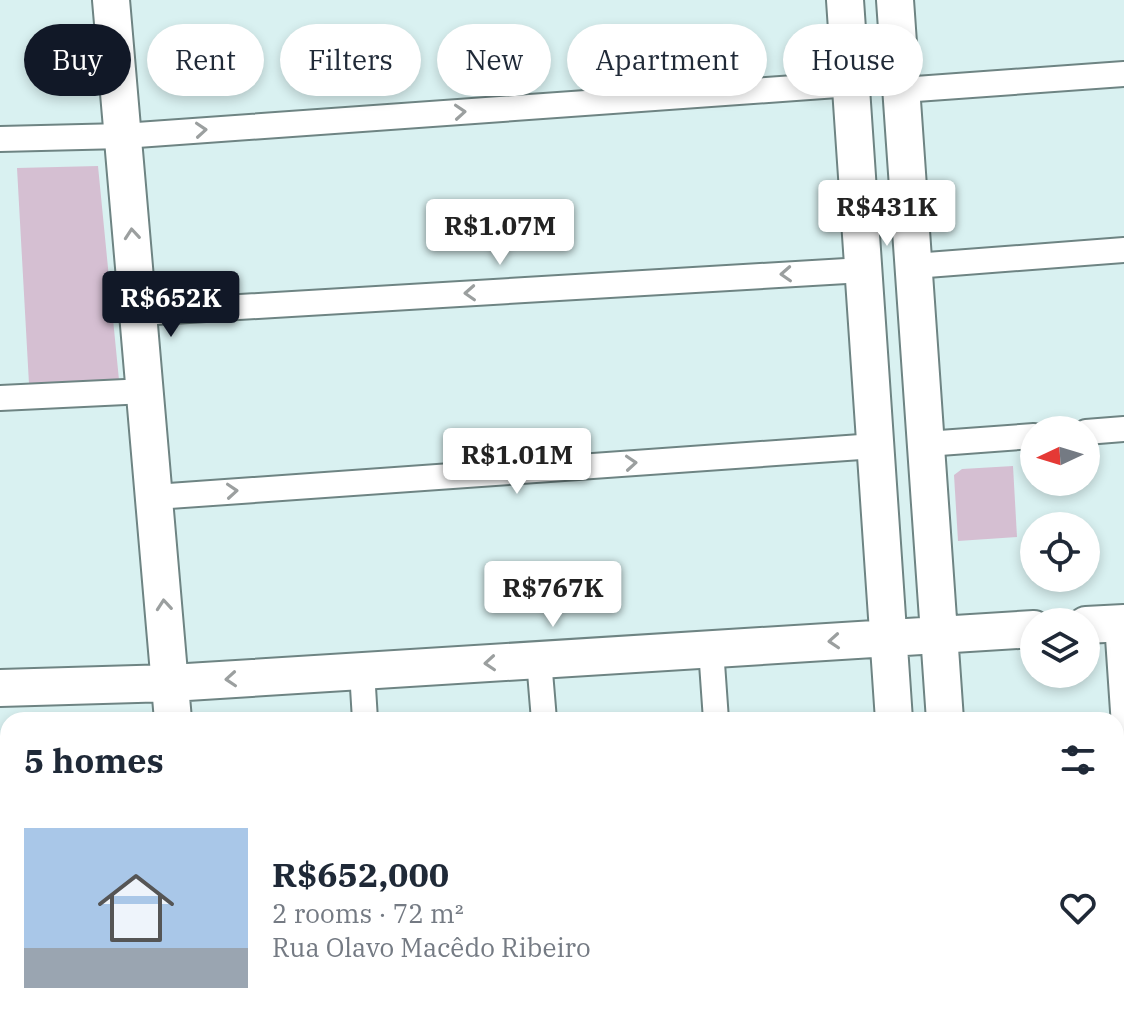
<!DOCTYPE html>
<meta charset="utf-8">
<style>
:root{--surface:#fff;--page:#f6f6f7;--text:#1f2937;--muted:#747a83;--line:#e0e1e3;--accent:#111827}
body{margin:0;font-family:"IBM Plex Serif",serif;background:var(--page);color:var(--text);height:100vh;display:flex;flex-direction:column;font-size:30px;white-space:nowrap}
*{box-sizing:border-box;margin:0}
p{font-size:26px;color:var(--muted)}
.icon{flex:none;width:44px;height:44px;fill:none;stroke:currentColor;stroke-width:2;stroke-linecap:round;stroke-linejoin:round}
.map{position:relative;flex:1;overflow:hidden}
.sheet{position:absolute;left:0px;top:712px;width:1124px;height:314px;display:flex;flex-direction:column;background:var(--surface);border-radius:24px 24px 0 0;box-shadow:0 4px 12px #0003}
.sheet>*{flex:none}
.banner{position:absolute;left:24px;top:24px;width:1076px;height:72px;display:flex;gap:16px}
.needle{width:52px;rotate:266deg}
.tools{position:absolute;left:1020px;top:416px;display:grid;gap:16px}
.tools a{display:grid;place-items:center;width:80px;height:80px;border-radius:50%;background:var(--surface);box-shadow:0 4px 12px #0003;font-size:40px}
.price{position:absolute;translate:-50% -68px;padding:0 18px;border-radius:8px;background:#fff;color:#222;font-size:26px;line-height:52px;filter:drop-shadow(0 2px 4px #0008)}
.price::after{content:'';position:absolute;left:50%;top:48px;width:24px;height:18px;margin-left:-12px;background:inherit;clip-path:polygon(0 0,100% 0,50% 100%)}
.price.active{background:var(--accent);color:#fff}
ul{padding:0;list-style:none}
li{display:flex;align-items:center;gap:24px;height:200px;padding:0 24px}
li+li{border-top:2px solid var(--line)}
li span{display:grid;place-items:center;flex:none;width:224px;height:160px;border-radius:0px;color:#555}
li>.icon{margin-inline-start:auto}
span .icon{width:96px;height:96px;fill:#fffc;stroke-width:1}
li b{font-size:34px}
h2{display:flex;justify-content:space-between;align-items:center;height:96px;padding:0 24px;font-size:34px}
.pill{padding:0 28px;border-radius:36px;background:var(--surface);box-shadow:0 4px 12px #0003;font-size:28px;line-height:72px}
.pill.active{background:var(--accent);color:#fff}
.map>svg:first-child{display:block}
</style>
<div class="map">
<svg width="1124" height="1025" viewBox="0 0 1124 1025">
<rect width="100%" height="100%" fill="#d9f1f1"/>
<path fill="#d5bfd2" d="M98,166L119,380L29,384L17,168Z
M1013,466L1017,537L958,541L954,475L962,469Z"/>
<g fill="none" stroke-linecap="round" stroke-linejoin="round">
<defs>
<path id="street" d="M902,90L1124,74
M0,139L123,136L851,84
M914,266L1124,250
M139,313L863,270
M0,398L146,391
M1086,432L1124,429
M926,444L1034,436
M155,497L875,446
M1117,623L1124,726
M711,649L716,720
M539,660L544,720
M362,671L365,720
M385,1018V1025
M566,1018V1025
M738,1018L739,1025"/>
<path id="secondary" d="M111,0L173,720
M845,0L894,720
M895,0L945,720
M1086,625L1124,623
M0,688L171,683L1034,629
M199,1018V1025
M915,1018V1025
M963,1018L964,1025"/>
</defs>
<use href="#street" stroke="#6e8483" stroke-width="28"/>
<use href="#secondary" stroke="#6e8483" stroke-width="40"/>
<use href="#street" stroke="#fff" stroke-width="24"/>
<use href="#secondary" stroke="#fff" stroke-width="36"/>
</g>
<defs><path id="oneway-chevron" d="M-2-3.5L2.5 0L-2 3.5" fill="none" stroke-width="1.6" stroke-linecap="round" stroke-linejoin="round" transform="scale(2)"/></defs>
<g stroke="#9b9f9f">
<use href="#oneway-chevron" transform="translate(460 112) rotate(-4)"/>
<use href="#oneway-chevron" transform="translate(201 130) rotate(-4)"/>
<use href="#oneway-chevron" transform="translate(132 234) rotate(-95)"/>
<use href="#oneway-chevron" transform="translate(786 274) rotate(177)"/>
<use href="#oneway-chevron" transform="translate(470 293) rotate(177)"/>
<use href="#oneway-chevron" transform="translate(631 463) rotate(-4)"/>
<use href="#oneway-chevron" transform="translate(232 491) rotate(-4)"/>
<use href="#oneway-chevron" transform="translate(164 605) rotate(-95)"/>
<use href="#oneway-chevron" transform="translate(834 641) rotate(176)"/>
<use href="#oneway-chevron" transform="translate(490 663) rotate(176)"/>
<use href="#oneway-chevron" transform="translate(231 679) rotate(176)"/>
</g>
</svg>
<div class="tools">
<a><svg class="needle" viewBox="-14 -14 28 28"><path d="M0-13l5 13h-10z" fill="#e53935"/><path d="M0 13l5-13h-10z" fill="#747a83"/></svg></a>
<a><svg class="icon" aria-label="locate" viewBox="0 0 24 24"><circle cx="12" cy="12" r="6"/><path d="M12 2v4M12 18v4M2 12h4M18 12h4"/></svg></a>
<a><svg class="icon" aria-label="layers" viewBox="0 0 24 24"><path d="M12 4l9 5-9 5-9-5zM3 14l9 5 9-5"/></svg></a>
</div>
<b class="price" style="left:887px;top:248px">R$431K</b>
<b class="price" style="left:500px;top:267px">R$1.07M</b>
<b class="price active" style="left:171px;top:339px">R$652K</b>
<b class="price" style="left:517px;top:496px">R$1.01M</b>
<b class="price" style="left:553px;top:629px">R$767K</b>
<div class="banner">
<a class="pill active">Buy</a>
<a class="pill">Rent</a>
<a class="pill">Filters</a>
<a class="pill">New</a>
<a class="pill">Apartment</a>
<a class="pill">House</a>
</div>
<section class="sheet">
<h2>5 homes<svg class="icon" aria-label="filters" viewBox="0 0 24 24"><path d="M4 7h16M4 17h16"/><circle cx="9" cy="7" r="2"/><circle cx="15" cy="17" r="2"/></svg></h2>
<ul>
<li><span style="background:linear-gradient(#a9c7e8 75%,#9aa5b1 0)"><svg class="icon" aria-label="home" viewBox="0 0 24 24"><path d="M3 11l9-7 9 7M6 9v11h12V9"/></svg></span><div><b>R$652,000</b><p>2 rooms · 72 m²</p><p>Rua Olavo Macêdo Ribeiro</p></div><svg class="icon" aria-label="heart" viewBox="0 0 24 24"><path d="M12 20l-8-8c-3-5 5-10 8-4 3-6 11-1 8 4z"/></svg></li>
</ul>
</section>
</div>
